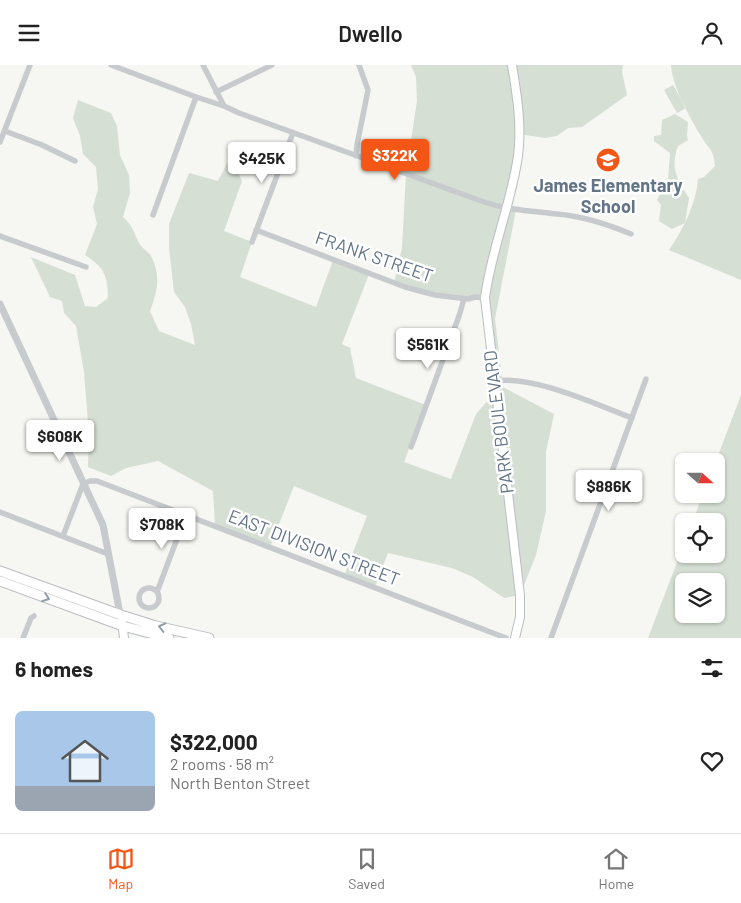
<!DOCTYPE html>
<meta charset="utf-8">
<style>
:root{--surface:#fff;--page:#f2f2f2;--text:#222;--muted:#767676;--line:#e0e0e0;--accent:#f45715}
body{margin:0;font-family:Barlow,sans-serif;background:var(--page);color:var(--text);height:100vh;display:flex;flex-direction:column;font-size:19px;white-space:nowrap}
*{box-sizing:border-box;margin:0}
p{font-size:16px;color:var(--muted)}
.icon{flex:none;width:28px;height:28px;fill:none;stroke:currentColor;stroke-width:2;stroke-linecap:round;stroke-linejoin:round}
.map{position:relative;height:573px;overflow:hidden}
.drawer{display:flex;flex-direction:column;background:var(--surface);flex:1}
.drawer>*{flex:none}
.needle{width:32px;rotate:111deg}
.fabs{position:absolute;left:675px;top:388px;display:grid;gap:10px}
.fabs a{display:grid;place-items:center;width:50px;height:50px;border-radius:8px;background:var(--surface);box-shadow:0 1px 4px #0004;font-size:25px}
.price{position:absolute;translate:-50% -42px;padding:0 11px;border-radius:5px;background:#fff;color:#222;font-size:16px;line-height:32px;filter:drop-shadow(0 1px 2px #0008)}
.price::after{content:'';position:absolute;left:50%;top:30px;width:15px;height:11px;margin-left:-8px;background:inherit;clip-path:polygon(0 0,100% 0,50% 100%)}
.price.current{background:var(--accent);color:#fff}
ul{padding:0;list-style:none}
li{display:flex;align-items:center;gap:15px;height:125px;padding:0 15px}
li span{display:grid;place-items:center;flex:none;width:140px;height:100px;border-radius:8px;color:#555}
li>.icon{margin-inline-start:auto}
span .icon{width:60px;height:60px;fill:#fffc;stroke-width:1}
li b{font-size:21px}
h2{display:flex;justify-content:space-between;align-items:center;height:60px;padding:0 15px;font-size:21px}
header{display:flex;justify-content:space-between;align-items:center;height:65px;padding:0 15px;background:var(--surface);font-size:22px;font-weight:600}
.menu{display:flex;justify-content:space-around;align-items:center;height:70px;border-top:1px solid var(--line);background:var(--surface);font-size:14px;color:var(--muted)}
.menu a{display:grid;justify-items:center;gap:2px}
.menu .current{color:var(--accent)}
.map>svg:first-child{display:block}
</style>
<header><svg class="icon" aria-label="menu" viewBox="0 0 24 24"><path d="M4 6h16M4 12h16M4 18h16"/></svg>Dwello<svg class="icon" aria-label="person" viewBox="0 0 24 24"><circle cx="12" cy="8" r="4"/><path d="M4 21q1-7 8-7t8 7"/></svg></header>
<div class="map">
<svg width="741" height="573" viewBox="0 0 741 573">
<rect width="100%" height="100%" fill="#f6f6f2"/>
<path fill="#d6dfd3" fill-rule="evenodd" d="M411,0H623L622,7L627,30L582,62L568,63L557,71L545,73L519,69L505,143L516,145L495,254L503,322L554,349L546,387V446L536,490L520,530L504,533L473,512L452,503L388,488L375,522L344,511L367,451L294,421L270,482L215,461L213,426L158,396L126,403L111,411L88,402L89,371L84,307L76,261L64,248L62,236L50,232L31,192L75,210L85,241L96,242L108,233C108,211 104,202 85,190L97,159L93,142L98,124L96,102L83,89L80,71L73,53L78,35L111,48L117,61L120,90L129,110L130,128L123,152C133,161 133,166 139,178C142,184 150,187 152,193C161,211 157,228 150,246L159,266L195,280L191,259L185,242L174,227L169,183V159L189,108L218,116L231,91L242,116L224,166L252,177L240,212L316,242L333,195L369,209L342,279L350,283L356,313L426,340L404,397L451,414L476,349L496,326L485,233L435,230L394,218L402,183L406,109L417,36L416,12Z
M671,0H741V215L669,185C683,164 696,140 698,114L704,112L715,101C713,81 709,86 701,71C690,53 672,21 671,0Z
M673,20L686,43L677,48L664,25Z
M675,49L688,57L687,71L688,75L678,81C670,103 677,114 689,133L685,158L672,164L659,156L661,140L657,135L666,117L668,116L670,88L654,76V71L661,70L662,55Z
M741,330V573H648L684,479V489H716V456H693L703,429H716V396ZM684,516H716V549H684Z"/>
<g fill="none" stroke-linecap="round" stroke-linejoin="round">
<defs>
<path id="secondary" d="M512,0C517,30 522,61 518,91C511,140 491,185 485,233L520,530V552L515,573
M122,556L124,573"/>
<path id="trunk" d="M0,506L121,550L156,561L209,573
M0,516L123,561L169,573"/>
</defs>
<use href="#secondary" stroke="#b9bec3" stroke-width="10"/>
<use href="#trunk" stroke="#b9bcbf" stroke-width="11"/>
<path stroke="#c8cbce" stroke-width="5.5" d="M111,0L196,32L224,41
M203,0L224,41L239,48L484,137C508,145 532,146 557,149C582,151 607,159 631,169
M216,27L272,0
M5,66L42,80L75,96
M0,77L30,0
M356,91L357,80L368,25L359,0
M153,150L196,32
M256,165L405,222L435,230L468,234L475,232L485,233
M0,171L86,202
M252,177L293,68
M495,316C533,310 595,339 632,353
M411,382L459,251L464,234
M0,447L108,489
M63,471L83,419L90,416H97L506,573
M139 533a10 10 0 1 1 20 0a10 10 0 1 1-20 0Z
M157,527L186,450
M23,573L31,553L34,551
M551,573L646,314"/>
<path stroke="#c8cbce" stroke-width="7" d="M0,239L103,460L121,554"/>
<use href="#secondary" stroke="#fff" stroke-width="8"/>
<use href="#trunk" stroke="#fff" stroke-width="9"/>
</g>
<defs><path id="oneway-chevron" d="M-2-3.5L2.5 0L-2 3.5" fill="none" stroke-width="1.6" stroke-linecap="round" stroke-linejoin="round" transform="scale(1.25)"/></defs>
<g stroke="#919eaa">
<use href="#oneway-chevron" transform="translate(46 533) rotate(20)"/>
<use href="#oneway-chevron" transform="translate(162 562) rotate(-166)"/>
</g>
<defs>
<symbol id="school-disc" viewBox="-11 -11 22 22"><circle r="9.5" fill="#f45715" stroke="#fff"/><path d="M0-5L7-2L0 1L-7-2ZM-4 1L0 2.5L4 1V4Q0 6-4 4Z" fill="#fff"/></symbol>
</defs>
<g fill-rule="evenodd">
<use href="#school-disc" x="594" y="81" width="28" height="28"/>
</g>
<g text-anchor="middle" stroke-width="5" stroke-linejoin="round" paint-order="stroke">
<g font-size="18" font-weight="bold" fill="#627486" stroke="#fff">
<text x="608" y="127">James Elementary<tspan x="608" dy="21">School</tspan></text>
</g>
<g font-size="18" fill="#627486" stroke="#fff">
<text transform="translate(374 192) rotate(19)" y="6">FRANK STREET</text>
<text transform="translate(499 357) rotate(-97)" y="6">PARK BOULEVARD</text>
<text transform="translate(314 483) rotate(21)" y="6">EAST DIVISION STREET</text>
</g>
</g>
</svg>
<div class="fabs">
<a><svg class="needle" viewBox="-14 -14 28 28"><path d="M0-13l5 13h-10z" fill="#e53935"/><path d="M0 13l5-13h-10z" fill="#767676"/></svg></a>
<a><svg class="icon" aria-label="locate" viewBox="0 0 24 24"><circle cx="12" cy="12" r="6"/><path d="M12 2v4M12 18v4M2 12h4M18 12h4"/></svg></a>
<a><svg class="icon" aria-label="layers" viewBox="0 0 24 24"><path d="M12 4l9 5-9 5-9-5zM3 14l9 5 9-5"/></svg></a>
</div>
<b class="price current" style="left:395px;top:116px">$322K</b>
<b class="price" style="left:262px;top:119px">$425K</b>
<b class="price" style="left:428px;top:305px">$561K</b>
<b class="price" style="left:60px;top:397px">$608K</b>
<b class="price" style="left:609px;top:447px">$886K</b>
<b class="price" style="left:162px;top:485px">$708K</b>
</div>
<section class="drawer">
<h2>6 homes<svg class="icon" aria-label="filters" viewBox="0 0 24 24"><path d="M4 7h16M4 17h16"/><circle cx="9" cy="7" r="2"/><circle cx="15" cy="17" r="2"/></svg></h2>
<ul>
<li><span style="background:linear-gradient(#a9c7e8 75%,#9aa5b1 0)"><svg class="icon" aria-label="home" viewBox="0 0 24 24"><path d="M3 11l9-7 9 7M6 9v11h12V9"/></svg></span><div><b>$322,000</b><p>2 rooms · 58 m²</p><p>North Benton Street</p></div><svg class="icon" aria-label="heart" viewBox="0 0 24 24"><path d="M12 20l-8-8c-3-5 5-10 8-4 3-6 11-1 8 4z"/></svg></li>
</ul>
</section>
<nav class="menu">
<a class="current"><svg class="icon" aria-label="map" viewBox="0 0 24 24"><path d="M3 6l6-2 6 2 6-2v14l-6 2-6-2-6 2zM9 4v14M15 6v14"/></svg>Map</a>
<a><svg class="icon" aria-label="saved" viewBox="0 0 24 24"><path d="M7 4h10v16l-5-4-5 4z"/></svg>Saved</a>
<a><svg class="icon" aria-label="home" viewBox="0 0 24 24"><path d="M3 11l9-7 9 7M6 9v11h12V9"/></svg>Home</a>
</nav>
